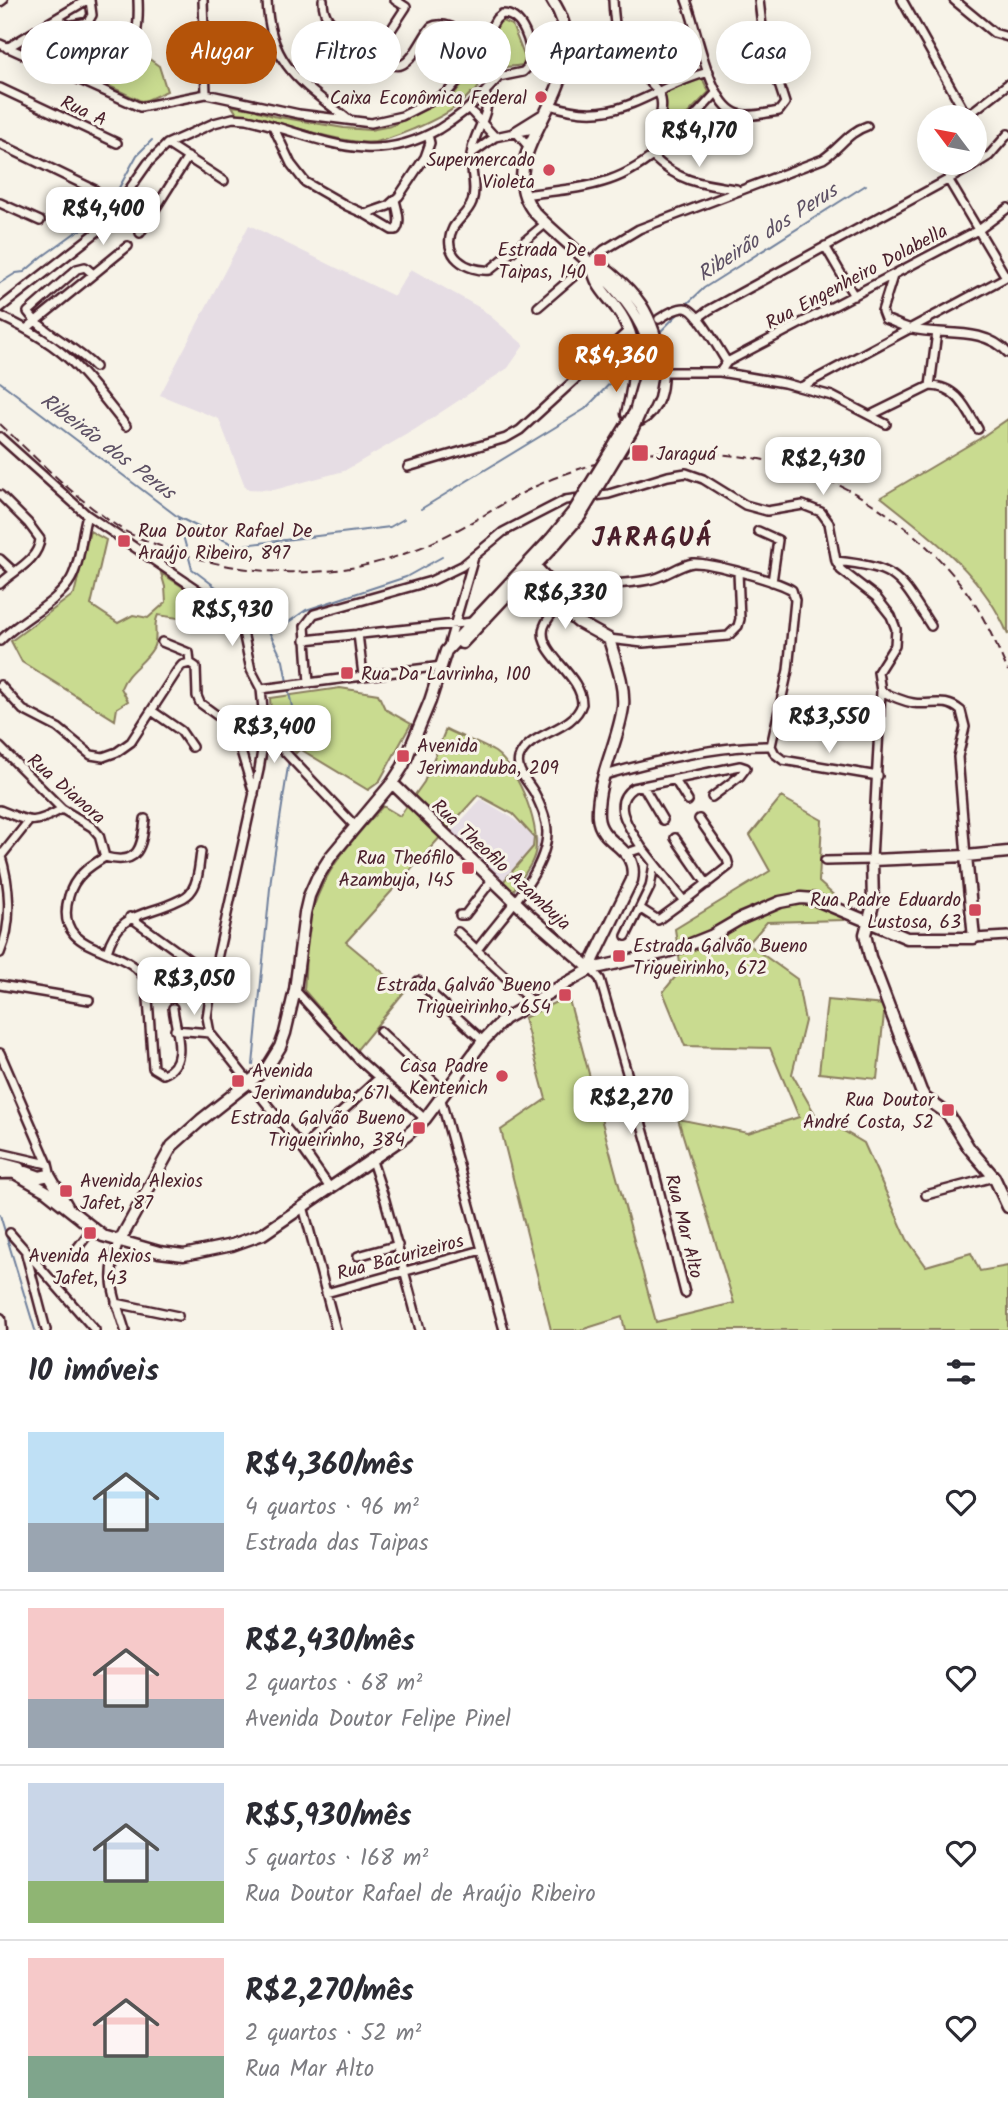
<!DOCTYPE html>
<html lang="pt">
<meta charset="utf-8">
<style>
:root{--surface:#fff;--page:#f2f2f3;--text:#2b2b33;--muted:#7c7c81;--line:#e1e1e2;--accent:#b45309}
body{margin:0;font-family:Kalam,sans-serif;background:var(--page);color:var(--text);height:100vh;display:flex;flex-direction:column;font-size:26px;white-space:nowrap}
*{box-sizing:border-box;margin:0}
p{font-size:23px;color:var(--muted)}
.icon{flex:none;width:38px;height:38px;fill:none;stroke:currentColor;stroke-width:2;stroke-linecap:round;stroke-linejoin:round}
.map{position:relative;height:1330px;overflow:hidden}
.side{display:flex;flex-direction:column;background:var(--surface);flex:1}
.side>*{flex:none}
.guide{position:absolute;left:21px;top:21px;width:966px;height:63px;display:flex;gap:14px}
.needle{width:46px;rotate:302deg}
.tools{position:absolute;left:917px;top:105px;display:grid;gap:14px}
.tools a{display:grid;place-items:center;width:70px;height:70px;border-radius:50%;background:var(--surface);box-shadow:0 4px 18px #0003;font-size:35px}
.price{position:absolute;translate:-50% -60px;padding:0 16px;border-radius:14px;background:#fff;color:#222;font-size:23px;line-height:46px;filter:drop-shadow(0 2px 4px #0008)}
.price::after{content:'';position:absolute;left:50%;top:42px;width:21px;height:16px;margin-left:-10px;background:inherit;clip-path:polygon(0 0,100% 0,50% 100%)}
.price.active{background:var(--accent);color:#fff}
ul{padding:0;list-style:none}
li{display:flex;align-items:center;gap:21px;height:175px;padding:0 28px}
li+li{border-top:2px solid var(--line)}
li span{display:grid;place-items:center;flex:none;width:196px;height:140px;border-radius:0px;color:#555}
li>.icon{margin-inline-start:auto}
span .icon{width:84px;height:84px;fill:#fffc;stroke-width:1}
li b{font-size:30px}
h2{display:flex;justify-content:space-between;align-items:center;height:84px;padding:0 28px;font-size:30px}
.tag{padding:0 24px;border-radius:32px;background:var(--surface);box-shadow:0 4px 18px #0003;font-size:24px;line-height:63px}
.tag.active{background:var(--accent);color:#fff}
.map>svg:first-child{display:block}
</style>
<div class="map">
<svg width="1008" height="1330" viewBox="0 0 1008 1330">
<rect width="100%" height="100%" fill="#f7f3e8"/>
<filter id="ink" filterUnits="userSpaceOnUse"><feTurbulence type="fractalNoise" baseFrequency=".0143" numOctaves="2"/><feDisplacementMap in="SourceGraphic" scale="14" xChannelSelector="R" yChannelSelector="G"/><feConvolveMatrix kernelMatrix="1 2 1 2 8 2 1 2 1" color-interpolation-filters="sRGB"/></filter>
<g filter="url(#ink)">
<path fill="#e6dde4" d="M249,225L394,296L411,269L482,309L524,345L508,368L414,430L344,471L274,490L246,489L219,419L160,395Z
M481,799L511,817L540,840L535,862L513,894L450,833Z"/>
<path fill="#c9db90" stroke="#8a7d5e" stroke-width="2" d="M502,21L512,25L525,58L523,65C488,70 494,63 474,94L471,93C457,109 440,117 421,126C406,132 392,139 375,142C348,146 281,123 253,115L237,114L232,106L253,109L273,116L344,128L370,130L391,126L452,97L476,66L498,24Z
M137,50L159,66L167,91L147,100L141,101L90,77C110,73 124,68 137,50Z
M701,76L709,92L658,144L654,143L663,92Z
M1008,419V635C985,576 929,535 881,497L979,439Z
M90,531L106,540L91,605L118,623L133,615L148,618L166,602L165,587L161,573L200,598L178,618L158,615C152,626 159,636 153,648C145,663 127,671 121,688L128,701L117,708L115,720L22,662L11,641L74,594Z
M340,688L378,694L385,709L411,724L379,782L368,790L300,749L296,753L272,727L270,698Z
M446,729C461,737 480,743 495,752C518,768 545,833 533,859C529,870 519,881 513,891L503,882L533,847L534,837L513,814L478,795L346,942L405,991L356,1051L304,990C306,971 305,950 308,930C316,879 349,843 383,806L400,816L424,782Z
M781,797L822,820L819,882L837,898L844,920L767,922L748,944L797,979L805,1021L792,1074L815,1114L864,1143L907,1239L926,1266L971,1253L980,1271L1008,1266V1330H625L622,1317L581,1330H551L501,1130L546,1099L524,1018L568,996L656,1322L734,1303L678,1119L748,1133L799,1117L770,1048L685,1046L663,992L681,970L675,929L770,871L750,835Z
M827,1000L885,1005L877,1079L819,1073Z"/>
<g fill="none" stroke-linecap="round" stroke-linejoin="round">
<path stroke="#70809c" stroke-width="2" d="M0,283L16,273L24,272L43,256L79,230H89L103,217L137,155L152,140
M687,304L704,288L866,185
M658,334L681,311
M0,382L178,517L236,546L390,527L404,519
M421,509L585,409L630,363
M178,517L192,569L266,625L283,661L287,682
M267,627L287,623L306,610L406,577L442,557
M288,688L295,721L290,754
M253,1065L271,878L289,760
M0,1215L35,1330"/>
<defs>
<path id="street" d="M203,0L206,94
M267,0C269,65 302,83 349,120
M323,0C323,8 324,14 329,20C338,33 386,71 401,65C414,60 422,38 431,27C445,19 467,35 481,42
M613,0C614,26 617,50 637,70C645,79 658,86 661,99C665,118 649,137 653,157C679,182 702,184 736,189
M686,0C697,27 708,102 736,113C748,118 767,113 779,111L785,103L763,35L759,0
M902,0L964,111L972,112L1008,84
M954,0L994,33L1008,37
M0,2L3,0
M58,18L68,26L88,22L92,15L90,0
M0,44L140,107L206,94L299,114L371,123L402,116L447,93L464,73L496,19L502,14C524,14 531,45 532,63L523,72L499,77L485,92C493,110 475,131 472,149C468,167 478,184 472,202C468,213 458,219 453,228C440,255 467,272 490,270L545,224
M7,48L87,0
M374,56L406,7L395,0
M73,78C120,55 141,64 138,0
M0,88L117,143
M551,105C620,129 648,87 709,72
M470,110L495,137
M273,126L291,164L305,182L347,206L365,214L388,206L399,196L425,157L430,143L428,135
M516,132L528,146
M0,144L95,190
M167,144L224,181
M471,154L495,137L538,128
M948,179L1006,277
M524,195C552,191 583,189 609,180C652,166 687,125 717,92
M0,203L40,221
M365,214L392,230H396C402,222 397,209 395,200
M140,233L188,157
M825,246L854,296
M93,274L85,267L77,269L28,312C45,335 75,346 95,367
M893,276L882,311L885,319C894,322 903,327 912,329C943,336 984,326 1008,353
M538,307L604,250L639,229L823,159C840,148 848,132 867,126
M0,308L102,228L148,163L167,144L214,123L233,118L247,119C317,135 368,170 439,129C457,118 471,108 485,92
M0,316C26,328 53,343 73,363C92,382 109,405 126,426
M698,318L709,310L973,166L989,156L1008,134
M659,319C665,315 677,307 685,308C697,308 720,352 727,362
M26,329L128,246
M663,372H720L784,383L832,396L886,424
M720,372L727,362L980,229L1008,208
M930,386L937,332
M801,387L1008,276
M871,415L930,386C957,386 966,408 978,429
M0,437L87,515L230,612L242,627L251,670L261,689L265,731L259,770L213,977L207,1017L210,1033L302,1148L330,1188
M408,467L506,438L520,430L628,331
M0,495L28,523L40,539C38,561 14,570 0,584
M758,531L778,540L772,582
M0,559L14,572
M836,561C899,568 898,575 931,626
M557,590C588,583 618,586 648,580C664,578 678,565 693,563C709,562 778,581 792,590L795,600L788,670L771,746
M358,634L363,675
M609,639L643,643L728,636L738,626L740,619L738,572
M305,640L473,622
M0,641C19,620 57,604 71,579C81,561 81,535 87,515
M162,642L189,653L190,663L196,667L197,696L200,703L234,728L254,794
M448,647L474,557
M309,683L305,626L314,614L431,581L462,566L503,532L565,500L609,494L668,476L686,473L703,479L745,505L767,511L803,505L821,512L829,523L836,561L841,570L876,597L891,616L896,629L895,645L878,672L881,691L872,860L825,861
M0,685L23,710L58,728L91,755L103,757L117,752L131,742L177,671L182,665L190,663
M261,689L442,666
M881,691C891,696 902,701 913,703C931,706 945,697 961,711L965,727L958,757L966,856
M152,711L181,731L192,747
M265,731L355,826
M771,746L775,754L783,760L878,776
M0,747L62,809L92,827L99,835L105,857
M605,775C653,761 721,745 771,746
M675,780L688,801
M643,786L663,820
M0,810C30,822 32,826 62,809
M145,819C142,847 139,866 105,857C88,867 74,877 69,896C50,960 134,941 147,985L153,1068L163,1074C190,1064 175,1029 173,1008
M675,838L707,884
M642,848C631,830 609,804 633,788L740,766L746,768L740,776L712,797
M0,853C10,884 13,923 0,953
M627,853L642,848L684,901L729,866L727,859L699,819
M1,856L28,822
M641,909L658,920L684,901
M460,915H465L492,880
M130,917L213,977
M458,932L532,1002
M626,936L650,887L654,864
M974,938L1008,936
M477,950C500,917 547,874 547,832C547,819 541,807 536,796C531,784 515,772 519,758C528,732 573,732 582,704C582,674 536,653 544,627C547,617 557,608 564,600
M107,952C119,910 146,917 179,900C184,898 189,895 192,890C199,880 199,864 201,852
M591,969L600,979L648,1146L685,1293
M418,981L483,1041
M0,985L89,1000
M295,990L358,1059L425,1119
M175,1030L210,1033
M380,1031L446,1093
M0,1053L48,1164L51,1177
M441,1100L504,1330
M302,1148L379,1078
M0,1153L48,1164
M372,1161L385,1200L420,1330
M926,1195L994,1177
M303,1206L336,1330
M10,1233L95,1330
M119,1242C105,1279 114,1294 125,1330
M26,1254L46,1330
M72,1255L92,1229
M358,1256L398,1245
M326,1293L482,1250
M116,1303L178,1316"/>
<path id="secondary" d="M552,0C608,82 483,151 535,213C576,255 655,305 652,372
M516,132L545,114
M592,263C601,265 608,271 615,277C625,285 634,295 641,305C659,333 677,399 640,420H633L627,414C636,378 641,341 617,309C607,295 594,284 593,267
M536,567L557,590L571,616L578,622L609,639C615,660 625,684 623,707C618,744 596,780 598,817C600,845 639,846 632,880L594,958L591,969
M519,586L536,582L551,584
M462,643L557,542
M392,783L529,915L591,969
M1008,852L966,856L872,860L873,905L865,934L870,957L921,1091L925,1098L948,1114L969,1148L994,1177L1008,1207
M0,1163L19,1168
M11,1171L46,1191L103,1236L159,1252L184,1255L232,1245L263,1234L406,1136L425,1119L483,1041L504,1019L591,969L667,952L691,944L711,936L740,919L780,902L801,898L814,899L907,938H974L966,856
M0,1173L26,1172L40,1177L49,1175L67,1206
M119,1242L172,1146L201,1120L267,1068L280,1047L285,1033L295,990L305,913L309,896L317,878L331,856L392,783L403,766L430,701L446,651L551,539
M0,1319L1,1330"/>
</defs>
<use href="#street" stroke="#4a1f2b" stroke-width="12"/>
<use href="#secondary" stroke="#4a1f2b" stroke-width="15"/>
<use href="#street" stroke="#f7f3e8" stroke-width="7"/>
<use href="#secondary" stroke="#f7f3e8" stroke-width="10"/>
<path stroke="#4a1f2b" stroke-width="2" stroke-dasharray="10 5" stroke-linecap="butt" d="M0,424C38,460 76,499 120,528C132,536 149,542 163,547C218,568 277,577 336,570C384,565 427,547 468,524C498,508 525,489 557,477C581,468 610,458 636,454C657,451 680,452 701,453C739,455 780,460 816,475C877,499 933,544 971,598C986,620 997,647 1008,671"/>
<defs>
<path id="secondary-bridge" d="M551,539L574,511L635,412L644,380
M557,542L580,516L632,430L648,395L652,372"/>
</defs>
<use href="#secondary-bridge" stroke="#4a1f2b" stroke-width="15" stroke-linecap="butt"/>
<use href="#secondary-bridge" stroke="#f7f3e8" stroke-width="10"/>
</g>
</g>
<g fill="#d1495b" stroke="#f7f3e8" stroke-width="2.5">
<circle cx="541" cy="97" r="7"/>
<circle cx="549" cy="170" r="7"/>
<rect x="593" y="253" width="14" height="14" rx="3.5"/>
<rect x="631" y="444" width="18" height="18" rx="3.5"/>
<rect x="117" y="534" width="14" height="14" rx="3.5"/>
<rect x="340" y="666" width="14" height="14" rx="3.5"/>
<rect x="396" y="749" width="14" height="14" rx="3.5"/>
<rect x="461" y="861" width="14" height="14" rx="3.5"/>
<rect x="968" y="903" width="14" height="14" rx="3.5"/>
<rect x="612" y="949" width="14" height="14" rx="3.5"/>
<rect x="558" y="988" width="14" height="14" rx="3.5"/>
<circle cx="502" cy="1076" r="7"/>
<rect x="231" y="1074" width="14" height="14" rx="3.5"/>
<rect x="941" y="1103" width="14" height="14" rx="3.5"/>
<rect x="412" y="1121" width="14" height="14" rx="3.5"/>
<rect x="59" y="1184" width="14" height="14" rx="3.5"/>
<rect x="83" y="1226" width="14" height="14" rx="3.5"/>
</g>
<g text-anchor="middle" stroke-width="6" stroke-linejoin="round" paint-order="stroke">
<g font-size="19" fill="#4a1f2b" stroke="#f7f3e8" text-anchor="end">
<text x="527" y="104">Caixa Econômica Federal</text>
<text x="535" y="166">Supermercado<tspan x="535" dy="22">Violeta</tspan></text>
<text x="586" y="256">Estrada De<tspan x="586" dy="22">Taipas, 140</tspan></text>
<text x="656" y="460" text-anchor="start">Jaraguá</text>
<text x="138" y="537" text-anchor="start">Rua Doutor Rafael De<tspan x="138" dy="22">Araújo Ribeiro, 897</tspan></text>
<text x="361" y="680" text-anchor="start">Rua Da Lavrinha, 100</text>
<text x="417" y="752" text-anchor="start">Avenida<tspan x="417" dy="22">Jerimanduba, 209</tspan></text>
<text x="454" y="864">Rua Theófilo<tspan x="454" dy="22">Azambuja, 145</tspan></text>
<text x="961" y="906">Rua Padre Eduardo<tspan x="961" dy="22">Lustosa, 63</tspan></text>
<text x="633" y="952" text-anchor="start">Estrada Galvão Bueno<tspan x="633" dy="22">Trigueirinho, 672</tspan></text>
<text x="551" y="991">Estrada Galvão Bueno<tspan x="551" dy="22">Trigueirinho, 654</tspan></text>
<text x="488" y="1072">Casa Padre<tspan x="488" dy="22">Kentenich</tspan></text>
<text x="252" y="1077" text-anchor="start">Avenida<tspan x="252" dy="22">Jerimanduba, 671</tspan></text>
<text x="934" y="1106">Rua Doutor<tspan x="934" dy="22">André Costa, 52</tspan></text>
<text x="405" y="1124">Estrada Galvão Bueno<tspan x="405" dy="22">Trigueirinho, 384</tspan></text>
<text x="80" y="1187" text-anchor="start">Avenida Alexios<tspan x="80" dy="22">Jafet, 87</tspan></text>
<text x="90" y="1262" text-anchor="middle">Avenida Alexios<tspan x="90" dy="22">Jafet, 43</tspan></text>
</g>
<g font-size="19" fill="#4a1f2b" stroke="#f7f3e8">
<text transform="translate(84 110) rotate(25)" y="7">Rua A</text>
<text transform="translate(856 276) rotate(-28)" y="7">Rua Engenheiro Dolabella</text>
<text transform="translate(67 788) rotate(41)" y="7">Rua Dianora</text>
<text transform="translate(502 864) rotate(43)" y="7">Rua Theofilo Azambuja</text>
<text transform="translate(685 1226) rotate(76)" y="7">Rua Mar Alto</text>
<text transform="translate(400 1256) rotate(-15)" y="7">Rua Bacurizeiros</text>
</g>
<g font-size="21" font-style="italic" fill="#5d5064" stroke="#f7f3e8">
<text transform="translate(767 232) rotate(-33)" y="7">Ribeirão dos Perus</text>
<text transform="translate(108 446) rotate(37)" y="7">Ribeirão dos Perus</text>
</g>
<g font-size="26" font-weight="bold" letter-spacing="2" fill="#4a1f2b" stroke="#f7f3e8">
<text x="653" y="546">JARAGUÁ</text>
</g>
</g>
</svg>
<div class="tools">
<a><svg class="needle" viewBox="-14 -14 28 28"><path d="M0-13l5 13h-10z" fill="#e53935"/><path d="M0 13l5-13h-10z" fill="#7c7c81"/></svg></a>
</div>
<b class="price" style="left:699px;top:169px">R$4,170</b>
<b class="price" style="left:103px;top:247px">R$4,400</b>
<b class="price active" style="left:616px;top:394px">R$4,360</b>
<b class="price" style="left:823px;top:497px">R$2,430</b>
<b class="price" style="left:565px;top:631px">R$6,330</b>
<b class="price" style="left:232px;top:648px">R$5,930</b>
<b class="price" style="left:829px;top:755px">R$3,550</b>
<b class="price" style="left:274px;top:765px">R$3,400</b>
<b class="price" style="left:194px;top:1017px">R$3,050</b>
<b class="price" style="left:631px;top:1136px">R$2,270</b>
<div class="guide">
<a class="tag">Comprar</a>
<a class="tag active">Alugar</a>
<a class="tag">Filtros</a>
<a class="tag">Novo</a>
<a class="tag">Apartamento</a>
<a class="tag">Casa</a>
</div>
</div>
<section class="side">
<h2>10 imóveis<svg class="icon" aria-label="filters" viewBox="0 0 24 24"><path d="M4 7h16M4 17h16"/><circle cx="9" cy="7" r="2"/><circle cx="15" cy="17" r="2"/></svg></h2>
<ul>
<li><span style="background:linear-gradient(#bfe0f5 65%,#9aa5b1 0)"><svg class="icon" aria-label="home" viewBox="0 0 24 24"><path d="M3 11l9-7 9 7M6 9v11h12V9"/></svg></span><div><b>R$4,360/mês</b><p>4 quartos · 96 m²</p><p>Estrada das Taipas</p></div><svg class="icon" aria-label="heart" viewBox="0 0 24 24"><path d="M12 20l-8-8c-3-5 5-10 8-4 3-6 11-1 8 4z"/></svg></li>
<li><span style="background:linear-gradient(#f6c9c9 65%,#9aa5b1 0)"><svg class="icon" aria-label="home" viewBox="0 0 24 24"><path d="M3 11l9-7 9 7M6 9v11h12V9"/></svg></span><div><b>R$2,430/mês</b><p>2 quartos · 68 m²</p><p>Avenida Doutor Felipe Pinel</p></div><svg class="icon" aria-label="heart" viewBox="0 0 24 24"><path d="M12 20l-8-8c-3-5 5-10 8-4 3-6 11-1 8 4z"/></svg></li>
<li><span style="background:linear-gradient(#c9d6e8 70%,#8fb573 0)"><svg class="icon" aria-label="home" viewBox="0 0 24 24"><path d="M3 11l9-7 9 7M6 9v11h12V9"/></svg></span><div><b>R$5,930/mês</b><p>5 quartos · 168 m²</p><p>Rua Doutor Rafael de Araújo Ribeiro</p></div><svg class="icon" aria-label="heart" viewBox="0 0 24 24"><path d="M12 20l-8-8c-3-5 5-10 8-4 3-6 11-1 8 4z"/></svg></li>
<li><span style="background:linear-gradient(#f6c9c9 70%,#7fa58c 0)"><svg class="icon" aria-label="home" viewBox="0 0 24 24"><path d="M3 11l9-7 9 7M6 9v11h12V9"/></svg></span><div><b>R$2,270/mês</b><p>2 quartos · 52 m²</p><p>Rua Mar Alto</p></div><svg class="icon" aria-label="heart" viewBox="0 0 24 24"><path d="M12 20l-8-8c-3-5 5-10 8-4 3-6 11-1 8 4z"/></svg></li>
</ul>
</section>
